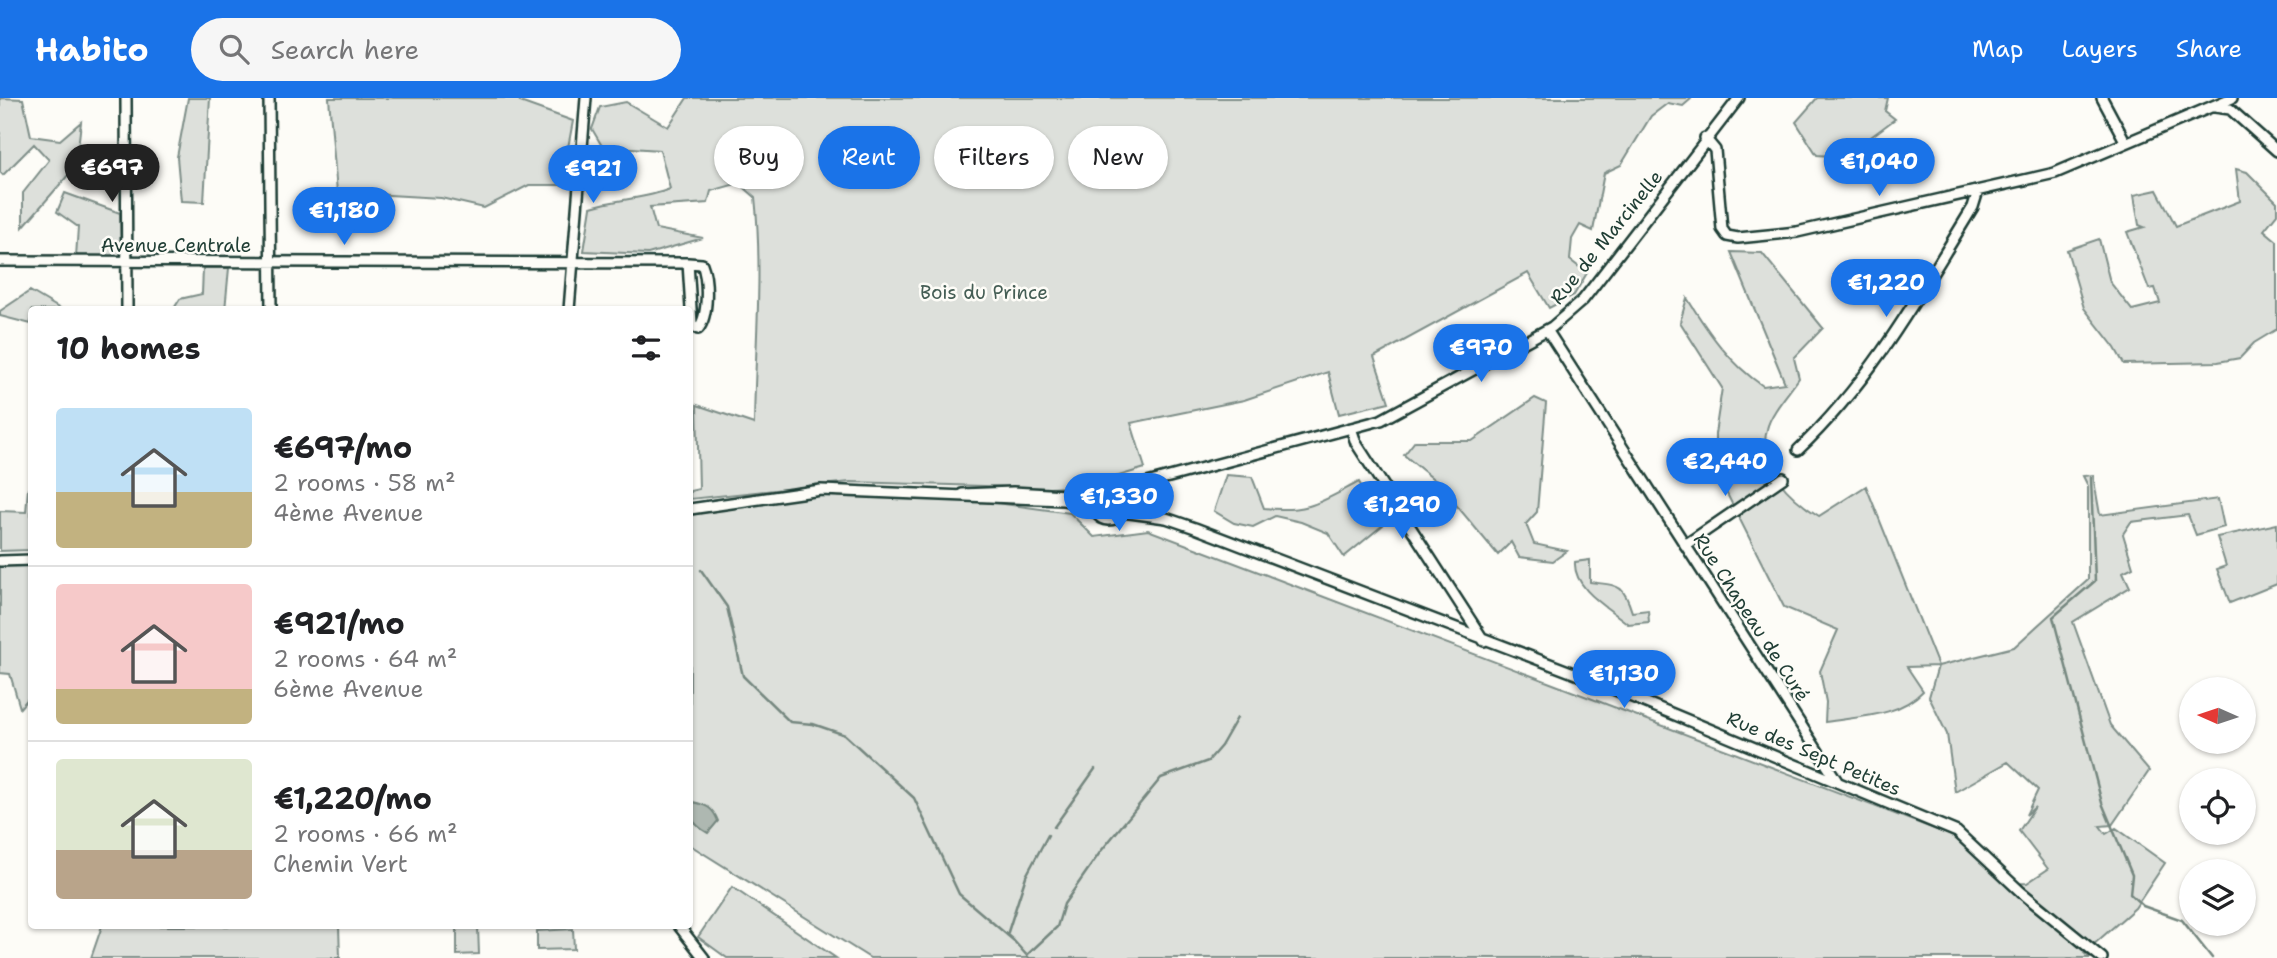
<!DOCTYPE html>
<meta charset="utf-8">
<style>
:root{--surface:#fff;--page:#f6f6f6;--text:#202124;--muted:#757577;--line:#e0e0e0;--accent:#1a73e8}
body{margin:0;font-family:"Shantell Sans",sans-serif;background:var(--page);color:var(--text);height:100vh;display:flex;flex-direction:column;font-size:26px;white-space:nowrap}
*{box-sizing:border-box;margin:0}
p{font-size:23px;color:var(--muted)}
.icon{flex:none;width:38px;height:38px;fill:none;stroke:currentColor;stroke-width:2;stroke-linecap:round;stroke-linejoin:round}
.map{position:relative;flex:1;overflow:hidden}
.details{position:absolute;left:28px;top:208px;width:665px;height:623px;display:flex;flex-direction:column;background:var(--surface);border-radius:7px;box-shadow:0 2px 5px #0004}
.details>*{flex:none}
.top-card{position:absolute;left:714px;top:28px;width:665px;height:63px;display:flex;gap:14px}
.needle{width:46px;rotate:273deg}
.controls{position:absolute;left:2179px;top:579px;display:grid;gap:14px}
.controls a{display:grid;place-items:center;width:77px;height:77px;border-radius:50%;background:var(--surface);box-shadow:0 2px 5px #0004;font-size:35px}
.price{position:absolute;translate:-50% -60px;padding:0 16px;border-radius:24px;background:var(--accent);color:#fff;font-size:23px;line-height:46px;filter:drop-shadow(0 2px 4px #0008)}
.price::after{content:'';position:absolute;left:50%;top:42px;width:21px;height:16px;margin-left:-10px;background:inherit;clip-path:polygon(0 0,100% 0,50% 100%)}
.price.active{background:#222;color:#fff}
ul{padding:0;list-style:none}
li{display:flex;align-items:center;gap:21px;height:175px;padding:0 28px}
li+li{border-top:2px solid var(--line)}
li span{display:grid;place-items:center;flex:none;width:196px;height:140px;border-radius:7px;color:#555}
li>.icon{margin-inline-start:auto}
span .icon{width:84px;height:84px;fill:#fffc;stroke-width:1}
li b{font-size:30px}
h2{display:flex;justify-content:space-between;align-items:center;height:84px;padding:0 28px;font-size:30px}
.tag{padding:0 24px;border-radius:32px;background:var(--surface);box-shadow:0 2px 5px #0004;font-size:24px;line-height:63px}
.tag.active{background:var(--accent);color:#fff}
header{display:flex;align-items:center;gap:42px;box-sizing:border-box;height:98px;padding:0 35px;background:var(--accent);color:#fff}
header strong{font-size:33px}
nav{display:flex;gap:38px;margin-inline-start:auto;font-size:24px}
.search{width:490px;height:63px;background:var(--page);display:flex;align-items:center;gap:18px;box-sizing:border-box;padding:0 24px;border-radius:38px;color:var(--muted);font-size:26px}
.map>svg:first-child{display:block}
</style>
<header>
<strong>Habito</strong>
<div class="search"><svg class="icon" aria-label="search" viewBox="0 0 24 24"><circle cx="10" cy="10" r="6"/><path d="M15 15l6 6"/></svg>Search here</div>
<nav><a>Map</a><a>Layers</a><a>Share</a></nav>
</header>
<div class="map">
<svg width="2277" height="860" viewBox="0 0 2277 860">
<rect width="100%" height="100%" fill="#fdfcf7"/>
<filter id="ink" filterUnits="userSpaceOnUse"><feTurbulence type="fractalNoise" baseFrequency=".0143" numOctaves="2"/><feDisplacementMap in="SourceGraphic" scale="14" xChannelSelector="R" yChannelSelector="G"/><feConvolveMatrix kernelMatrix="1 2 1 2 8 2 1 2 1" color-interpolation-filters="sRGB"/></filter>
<g filter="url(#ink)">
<path fill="#dde0db" stroke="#7e8e88" stroke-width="2" d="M0,0L23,1L31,38L60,42L81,24L76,68L23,129V95L49,62L34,46L3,77L0,74Z
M188,0H210L204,104L181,103L177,59Z
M329,0H519L520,4L573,23L561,87H529L484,110L441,100L337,94Z
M687,0H1690L1691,1L1683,8L1668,5L1651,18L1621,67L1604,75L1593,133L1580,127L1572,141L1570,162L1587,175L1574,197L1549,210L1528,175L1374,259L1389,304L1339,316L1328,274L1244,302L1131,325L1145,370L1086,388L1050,390L850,384L690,401V393L699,391L697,307L754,326C755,250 763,175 755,99L739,85L711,93L708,105L650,109L656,131L703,140L648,156L584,153L591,109C617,101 645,101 670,91L660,52L602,48L592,31L600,9L626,4L668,29Z
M1817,0H1888L1885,13L1895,21L1844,59L1817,57L1796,24Z
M2236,71L2247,74L2277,104V116L2264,132L2277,143V231L2254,245L2240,260L2218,264L2124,266L2115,250L2084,210L2067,152L2099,141L2110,184L2132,212L2160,205L2155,190L2149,191L2127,134L2144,129L2139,127L2134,97L2157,92L2176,128L2240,103Z
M65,95L120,115L121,158L76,159L78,129L57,114Z
M1731,154L1762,155L1823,230L1794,260L1799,280C1789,295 1771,314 1767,331C1757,369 1790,400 1819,418L1866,388L1938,568L2014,549L2088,482V388L2083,378L2093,377L2100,417L2218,401L2224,429L2196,437L2188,417L2131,424L2123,436L2133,469L2123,474L2130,489L2073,524L2110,627L2149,673L2112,727L2100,728L2106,736L2116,730L2165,765L2135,810L2084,855L2090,860H870L690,747V417L804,397L960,400L1070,415L1094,439L1148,432L1958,740L2009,786L2027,785L2048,771L2019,733L2035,709L2026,717L2038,692L2008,664L1955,694L1947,636L1929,599L1938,568L1907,569L1923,593C1898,619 1860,618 1825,624L1826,604L1820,573L1838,532L1784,509L1715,372V336L1722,290L1680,224L1687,200C1708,234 1729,265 1763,288L1785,285Z
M203,170H229L225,212H173L180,201L202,196Z
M30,193L62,212H32L31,226L0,218V213Z
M1535,300L1546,305L1537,414L1526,426L1534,446L1567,453L1553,463L1519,459L1511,444L1498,457L1437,384L1404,357L1415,343H1472Z
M1226,377L1252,379L1264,410C1308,415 1321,404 1359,384L1383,427L1344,459L1328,435L1301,424L1275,418L1253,429L1234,425L1214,413Z
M28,391H31V452L0,453V413L26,414Z
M2277,426V486L2230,505L2217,471L2226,468L2217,439Z
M1590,462V484C1619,488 1623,485 1632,514L1648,512L1649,524L1628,526C1609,510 1573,491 1575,464Z
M0,468H31V597L20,610L10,576L0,575Z
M732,789L836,860H727L698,839Z
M102,828H339L340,860H91Z
M457,828H478L479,856L457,857Z
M573,831L574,851L537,852V833Z"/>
<path fill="#aeb8b1" stroke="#75877f" stroke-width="2" d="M690,699L693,704C707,707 713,710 718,723L708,735C691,726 689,717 690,699Z"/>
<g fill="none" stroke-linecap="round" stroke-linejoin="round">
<path stroke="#75877f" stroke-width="2.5" d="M2091,380L2095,483L2053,519L2102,705L2132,777L2130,796L2143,808L2182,822L2212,860
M701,472L727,509L743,578L790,624L813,626L845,637L914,700L959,796L1013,842L1029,860
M1054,729L1095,671
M1007,837L1026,778L1048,737
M1027,857L1057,829L1064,806L1101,753L1161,680L1208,663L1221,648L1237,620"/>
<defs>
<path id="minor" d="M126,0L127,212
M269,0L271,212
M2102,0L2125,43
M2215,9L2230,11L2277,53
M1705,40L1715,52L1722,131L1727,138L1738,140L1797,134L2055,75L2232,0
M0,163L688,165L702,166C708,181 709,218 698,231L692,226L688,165
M569,212L586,0
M1547,232L1837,683
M1351,330L1356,345L1484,543
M1798,352C1872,282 1920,195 1973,109L1978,93
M1122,399L1147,385L1381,322L1552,229L1583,202L1739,0
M690,411L821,392L1063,402L1090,408C1098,418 1103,426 1117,420L1124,410L1122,399L1110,391L1082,398L1013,394L962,396
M1122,414L1166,420L1195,430L1584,579L1957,734L2021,794L2102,860
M1685,447L1783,380
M0,463L32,462
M679,828L704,860"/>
</defs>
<use href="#minor" stroke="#1f3d34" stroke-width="14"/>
<use href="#minor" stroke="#fdfcf7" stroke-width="9"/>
</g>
</g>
<g text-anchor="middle" stroke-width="5" stroke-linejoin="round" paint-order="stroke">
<g font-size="19" fill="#1f3d34" stroke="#fdfcf7">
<text transform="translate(1606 139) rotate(-51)" y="7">Rue de Marcinelle</text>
<text x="176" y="154">Avenue Centrale</text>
<text transform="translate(1752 519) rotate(57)" y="7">Rue Chapeau de Curé</text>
<text transform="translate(1814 655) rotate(23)" y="7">Rue des Sept Petites</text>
</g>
<g font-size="19" fill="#455e55" stroke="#fdfcf7">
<text x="984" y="201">Bois du Prince</text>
</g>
</g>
</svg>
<div class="controls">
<a><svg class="needle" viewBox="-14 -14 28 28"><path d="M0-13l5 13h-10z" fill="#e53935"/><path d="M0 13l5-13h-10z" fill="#757577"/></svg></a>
<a><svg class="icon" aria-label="locate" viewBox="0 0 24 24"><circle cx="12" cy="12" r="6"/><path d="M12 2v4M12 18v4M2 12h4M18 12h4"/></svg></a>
<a><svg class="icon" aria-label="layers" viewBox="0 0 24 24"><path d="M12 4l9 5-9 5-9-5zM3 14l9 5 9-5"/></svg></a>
</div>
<b class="price" style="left:1879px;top:100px">€1,040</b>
<b class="price active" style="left:112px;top:106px">€697</b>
<b class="price" style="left:593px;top:107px">€921</b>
<b class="price" style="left:344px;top:149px">€1,180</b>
<b class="price" style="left:1886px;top:221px">€1,220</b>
<b class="price" style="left:1481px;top:286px">€970</b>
<b class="price" style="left:1725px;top:400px">€2,440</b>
<b class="price" style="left:1119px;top:435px">€1,330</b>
<b class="price" style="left:1402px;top:443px">€1,290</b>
<b class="price" style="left:1624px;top:612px">€1,130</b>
<div class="top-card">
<a class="tag">Buy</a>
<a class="tag active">Rent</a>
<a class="tag">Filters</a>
<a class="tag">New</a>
</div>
<section class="details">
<h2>10 homes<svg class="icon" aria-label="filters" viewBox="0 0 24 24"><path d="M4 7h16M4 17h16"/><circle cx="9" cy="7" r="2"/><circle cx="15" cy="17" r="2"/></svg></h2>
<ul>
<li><span style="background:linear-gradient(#bfe0f5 60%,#c2b280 0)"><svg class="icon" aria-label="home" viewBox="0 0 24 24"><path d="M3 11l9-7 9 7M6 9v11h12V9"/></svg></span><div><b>€697/mo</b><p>2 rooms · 58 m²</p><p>4ème Avenue</p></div></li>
<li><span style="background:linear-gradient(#f6c9c9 75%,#c2b280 0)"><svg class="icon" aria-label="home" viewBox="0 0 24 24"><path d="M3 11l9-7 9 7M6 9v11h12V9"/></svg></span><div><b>€921/mo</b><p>2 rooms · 64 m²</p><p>6ème Avenue</p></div></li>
<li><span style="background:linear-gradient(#dfe7d0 65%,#b9a48a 0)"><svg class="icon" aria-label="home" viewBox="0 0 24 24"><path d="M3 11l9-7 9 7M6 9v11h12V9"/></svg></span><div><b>€1,220/mo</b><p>2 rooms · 66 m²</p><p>Chemin Vert</p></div></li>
</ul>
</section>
</div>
